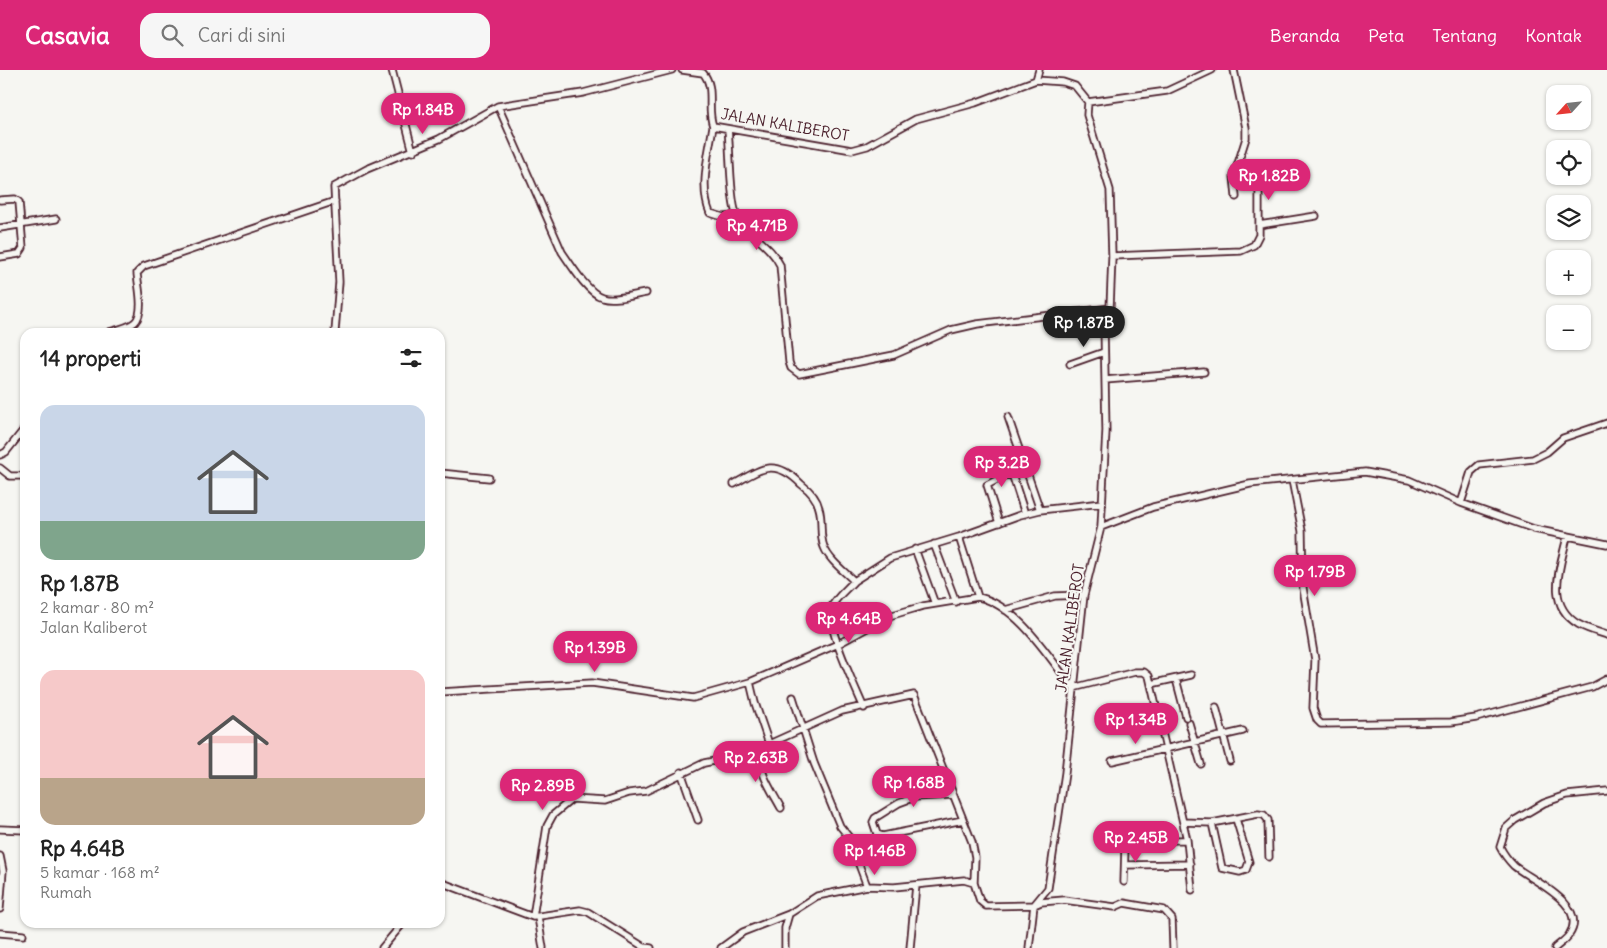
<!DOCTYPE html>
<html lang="id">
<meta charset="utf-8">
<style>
:root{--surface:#fff;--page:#f6f6f6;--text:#222;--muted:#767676;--accent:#db2777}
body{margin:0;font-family:Delius,sans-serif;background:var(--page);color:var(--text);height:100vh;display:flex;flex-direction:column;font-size:19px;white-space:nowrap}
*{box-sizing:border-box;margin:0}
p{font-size:16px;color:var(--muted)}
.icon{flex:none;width:28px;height:28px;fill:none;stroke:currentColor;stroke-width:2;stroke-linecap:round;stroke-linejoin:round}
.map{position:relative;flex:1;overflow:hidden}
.sheet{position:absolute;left:20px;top:258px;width:425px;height:600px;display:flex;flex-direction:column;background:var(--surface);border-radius:15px;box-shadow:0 1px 4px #0004}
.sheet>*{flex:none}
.needle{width:32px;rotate:243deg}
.tools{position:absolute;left:1546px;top:15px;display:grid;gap:10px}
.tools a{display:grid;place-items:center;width:45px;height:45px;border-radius:10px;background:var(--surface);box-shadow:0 1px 4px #0004;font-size:25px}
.price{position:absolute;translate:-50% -42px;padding:0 11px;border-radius:18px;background:var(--accent);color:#fff;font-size:16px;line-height:32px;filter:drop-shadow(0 1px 2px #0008)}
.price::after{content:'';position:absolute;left:50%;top:30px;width:15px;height:11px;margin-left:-8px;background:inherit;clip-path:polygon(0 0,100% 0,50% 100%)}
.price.selected{background:#222;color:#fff}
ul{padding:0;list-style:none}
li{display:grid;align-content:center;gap:10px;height:265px;padding:0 20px}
li span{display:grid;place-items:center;height:155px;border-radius:15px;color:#555}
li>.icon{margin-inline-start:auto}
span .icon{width:90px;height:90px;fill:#fffc;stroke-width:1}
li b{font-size:21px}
h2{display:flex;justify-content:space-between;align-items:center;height:60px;padding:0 20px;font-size:21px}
header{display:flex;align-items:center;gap:30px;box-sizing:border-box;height:70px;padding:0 25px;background:var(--accent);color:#fff}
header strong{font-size:24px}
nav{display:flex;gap:28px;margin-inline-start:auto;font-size:18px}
.search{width:350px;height:45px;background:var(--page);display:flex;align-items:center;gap:12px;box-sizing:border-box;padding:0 18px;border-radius:15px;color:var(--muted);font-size:19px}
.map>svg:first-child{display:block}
</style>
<header>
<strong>Casavia</strong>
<div class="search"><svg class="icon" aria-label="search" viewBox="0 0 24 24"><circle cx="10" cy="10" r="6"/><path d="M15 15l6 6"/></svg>Cari di sini</div>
<nav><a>Beranda</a><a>Peta</a><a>Tentang</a><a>Kontak</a></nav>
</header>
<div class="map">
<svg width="1607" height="878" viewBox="0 0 1607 878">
<rect width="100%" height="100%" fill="#f6f6f2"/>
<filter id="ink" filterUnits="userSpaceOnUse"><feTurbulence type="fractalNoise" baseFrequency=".02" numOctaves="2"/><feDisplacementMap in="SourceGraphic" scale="10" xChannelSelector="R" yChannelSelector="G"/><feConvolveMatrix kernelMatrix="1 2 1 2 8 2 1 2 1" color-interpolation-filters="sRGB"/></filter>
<g filter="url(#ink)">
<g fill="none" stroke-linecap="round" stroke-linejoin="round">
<defs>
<path id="minor" d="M392,0L413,82
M682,0L703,3C716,18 706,38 713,56L852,80L867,76L916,49L975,33L1036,10L1063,12L1075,16L1088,32L1087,45L1110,120L1112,186L1110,238L1104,255L1106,361L1101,457L1084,525L1065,703L1048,818L1034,835L1029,878
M1234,0L1246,58V68L1234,106L1236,127
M1036,10L1039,0
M1088,32L1167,21L1212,0
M498,36L562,182C571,195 588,223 602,227C614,231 633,225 646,223
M713,56C709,83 699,117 710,143L723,147L739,146
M728,59C730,77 730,130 736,143C746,164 770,174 780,195L789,292L791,298L799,304L894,285L951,260L977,254L1110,238
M1259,108V155
M0,130L15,129L19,132L23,178L19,184L0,187
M0,158L56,149
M1112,186L1241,181L1254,175L1259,165V155L1316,146
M109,262C117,260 130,257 135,252C145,242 138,216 137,203L144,196L335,131
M335,262L339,212L334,117L367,99L439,69L498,36L583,23L672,0
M1070,294L1104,282
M1105,310L1204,302
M1008,347L1040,440
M0,385L6,382L25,358
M0,398L10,406H25
M440,403L489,408
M1292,410L1302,461L1303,518L1315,590L1313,638L1317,650L1321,654L1451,652L1476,648L1592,617L1607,609
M734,414C762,398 775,388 801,414C809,420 817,428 819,438C823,450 819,465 824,477C829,490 844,501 854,511L890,488L959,467L1020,445L1040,440L1102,433
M1461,433L1471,402L1479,395L1533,389L1547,382L1563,368L1607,353
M999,453L987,415L1008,404L1013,407L1025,444
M1101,457L1153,437L1250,414L1365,402L1409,410L1461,433L1534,459L1607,474
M959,467L978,527
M1567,467C1560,498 1545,534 1578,554C1587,559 1598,562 1607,565
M934,474L956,532
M915,479L935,534
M854,511C847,519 835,528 831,538C825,554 856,619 864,638
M1005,540L1055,526L1084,525
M1176,609L1186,647
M750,612L755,633L769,674L842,641L914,625L972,772L975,787L974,813
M1151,614L1191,605
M440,622L592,613L693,628L750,612L838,574L889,546L923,536L978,527C1018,535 1050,589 1073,618L1135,602H1144L1149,606L1187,770L1192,820
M793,627L814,693L840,756L856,776L858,792L867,816
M1216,637L1230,691
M1189,653L1201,694
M760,682C758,702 772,721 781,738
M1112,691L1243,661
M681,702L698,750
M952,725L915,727L899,733L875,748L873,752L877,764L883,766L963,750
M1183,752L1212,753L1258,744L1264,745L1268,750L1269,787
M1212,753L1222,798L1240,802L1246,800L1249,792L1236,749
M0,759L25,760
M0,786L3,801L0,839
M1125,795L1190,794
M440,812L533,847L580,840L588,842L644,877L651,878
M1124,812L1125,775L1153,770H1187
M533,847L547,756L553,745L572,729L605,731L629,723L646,721L704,693L760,682L769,674
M538,847L543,878
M0,863L23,865
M382,878L404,852
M721,878L743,862L789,844L817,826L867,816L894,817L964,810L974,813L980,831L986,836L1034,835L1041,832L1064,830L1115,837L1124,833L1164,840L1172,849L1173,878
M785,878V858L789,844
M910,878L916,815
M1555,878C1559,874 1566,870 1569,865C1590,835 1531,810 1514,796C1508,790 1504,785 1500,777L1506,758L1515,750L1544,733L1567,725L1607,721"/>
</defs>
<use href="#minor" stroke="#4a1f2b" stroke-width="9"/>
<use href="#minor" stroke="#f6f6f2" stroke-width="5.5"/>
</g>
</g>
<g text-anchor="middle" stroke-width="4" stroke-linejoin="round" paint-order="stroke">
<g font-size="15" fill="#4a1f2b" stroke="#f6f6f2">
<text transform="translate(785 55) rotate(10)" y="5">JALAN KALIBEROT</text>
<text transform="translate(1070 558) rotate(-82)" y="5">JALAN KALIBEROT</text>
</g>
</g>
</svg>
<div class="tools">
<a><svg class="needle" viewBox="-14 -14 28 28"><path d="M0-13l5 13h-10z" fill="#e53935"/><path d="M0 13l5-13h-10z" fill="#767676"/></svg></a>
<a><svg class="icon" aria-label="locate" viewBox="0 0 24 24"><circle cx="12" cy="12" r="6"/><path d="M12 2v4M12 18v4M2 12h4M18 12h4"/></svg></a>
<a><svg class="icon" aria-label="layers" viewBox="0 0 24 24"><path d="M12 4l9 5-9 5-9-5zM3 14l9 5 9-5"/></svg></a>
<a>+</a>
<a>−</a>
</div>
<b class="price" style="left:423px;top:65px">Rp 1.84B</b>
<b class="price" style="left:1269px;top:131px">Rp 1.82B</b>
<b class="price" style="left:757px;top:181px">Rp 4.71B</b>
<b class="price selected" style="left:1084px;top:278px">Rp 1.87B</b>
<b class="price" style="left:1002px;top:418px">Rp 3.2B</b>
<b class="price" style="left:1315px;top:527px">Rp 1.79B</b>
<b class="price" style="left:849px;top:574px">Rp 4.64B</b>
<b class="price" style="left:595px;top:603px">Rp 1.39B</b>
<b class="price" style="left:1136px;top:675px">Rp 1.34B</b>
<b class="price" style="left:756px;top:713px">Rp 2.63B</b>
<b class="price" style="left:914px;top:738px">Rp 1.68B</b>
<b class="price" style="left:543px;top:741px">Rp 2.89B</b>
<b class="price" style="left:1136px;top:793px">Rp 2.45B</b>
<b class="price" style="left:875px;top:806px">Rp 1.46B</b>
<section class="sheet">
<h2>14 properti<svg class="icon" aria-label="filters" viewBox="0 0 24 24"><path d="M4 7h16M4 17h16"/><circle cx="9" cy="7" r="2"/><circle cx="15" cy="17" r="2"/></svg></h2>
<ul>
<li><span style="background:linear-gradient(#c9d6e8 75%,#7fa58c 0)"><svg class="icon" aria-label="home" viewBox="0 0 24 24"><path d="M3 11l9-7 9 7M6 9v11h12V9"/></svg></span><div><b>Rp 1.87B</b><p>2 kamar · 80 m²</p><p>Jalan Kaliberot</p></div></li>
<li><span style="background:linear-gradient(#f6c9c9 70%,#b9a48a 0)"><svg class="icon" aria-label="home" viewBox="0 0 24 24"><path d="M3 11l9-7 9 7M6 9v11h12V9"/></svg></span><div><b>Rp 4.64B</b><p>5 kamar · 168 m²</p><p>Rumah</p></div></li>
</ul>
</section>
</div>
